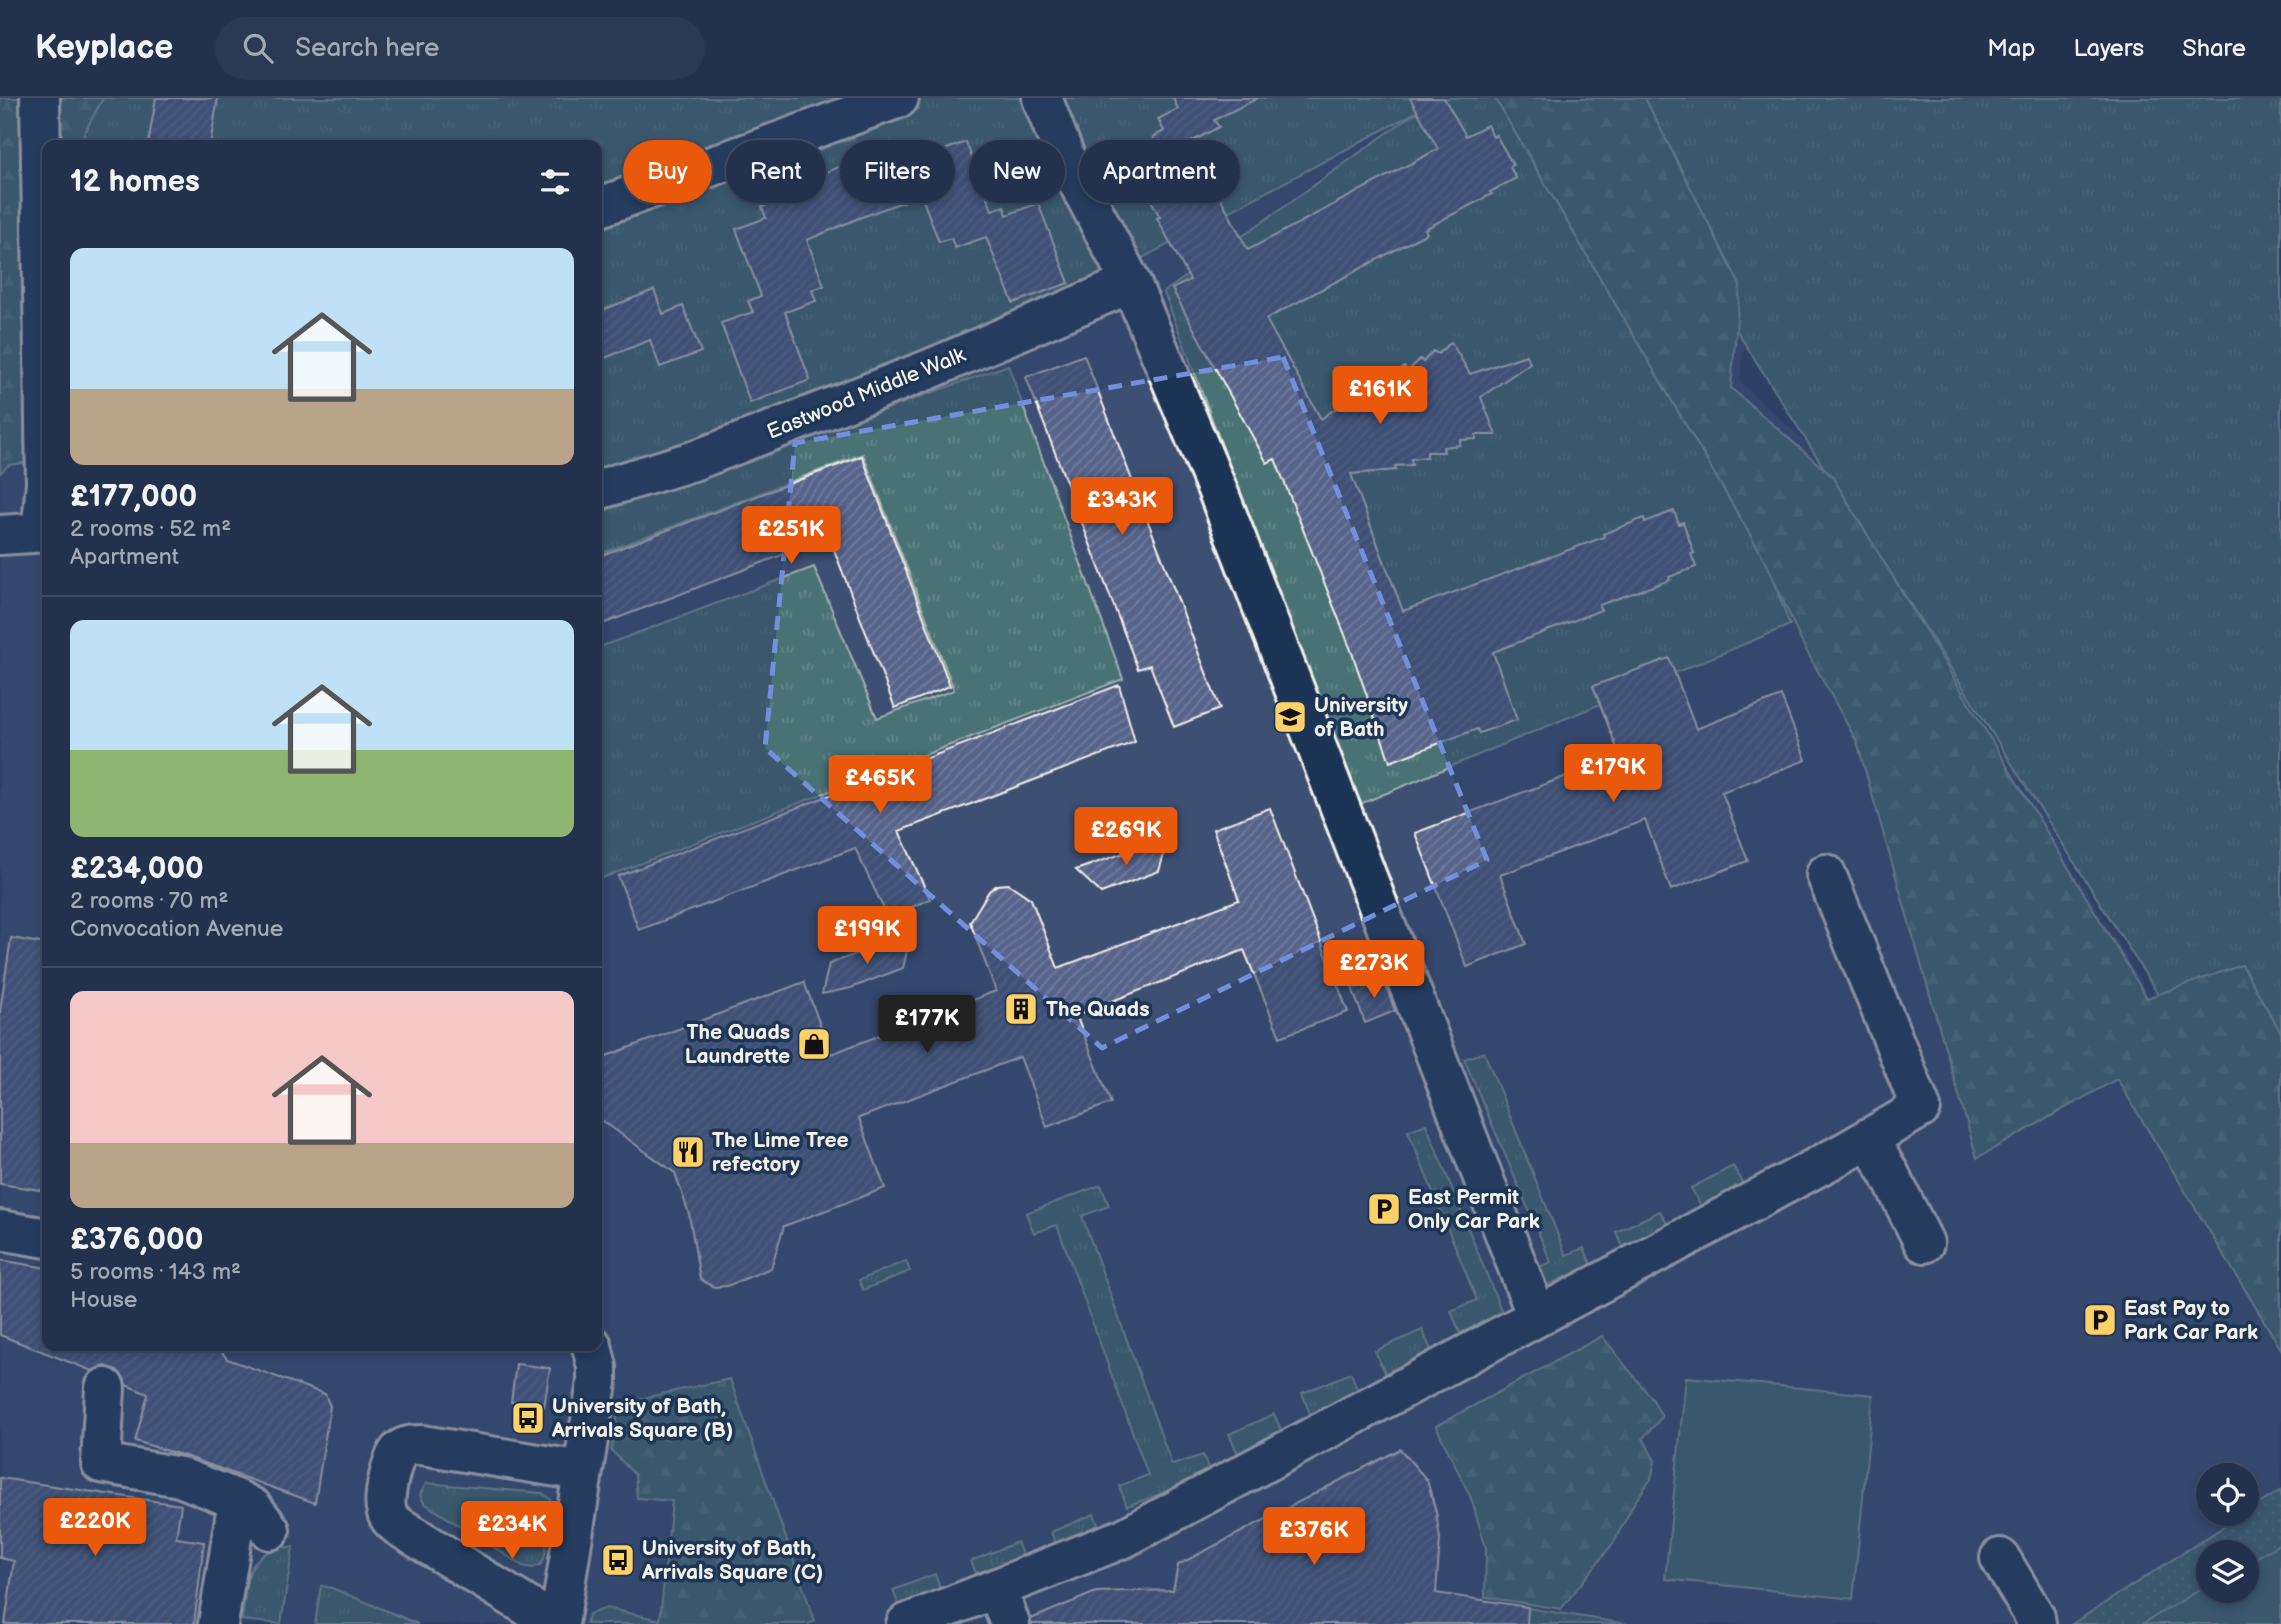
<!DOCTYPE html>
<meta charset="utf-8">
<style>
:root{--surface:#22324c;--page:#2a3a53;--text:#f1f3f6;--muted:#a2aab5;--line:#3f4d64;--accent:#ea580c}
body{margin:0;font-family:"Balsamiq Sans",sans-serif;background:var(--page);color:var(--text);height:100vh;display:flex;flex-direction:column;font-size:26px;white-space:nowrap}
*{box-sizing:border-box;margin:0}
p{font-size:23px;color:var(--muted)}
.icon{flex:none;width:38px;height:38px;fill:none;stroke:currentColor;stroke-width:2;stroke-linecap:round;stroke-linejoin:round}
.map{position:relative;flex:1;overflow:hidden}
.panel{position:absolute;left:42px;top:42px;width:560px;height:1211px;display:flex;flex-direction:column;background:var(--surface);border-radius:14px;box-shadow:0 4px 10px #0003,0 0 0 2px var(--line)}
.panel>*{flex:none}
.hud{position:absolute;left:623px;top:42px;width:665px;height:63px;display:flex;gap:14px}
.fabs{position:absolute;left:2196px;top:1365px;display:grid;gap:14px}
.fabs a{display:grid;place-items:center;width:63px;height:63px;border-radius:50%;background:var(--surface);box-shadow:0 4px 10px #0003,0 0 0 2px var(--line);font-size:35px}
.price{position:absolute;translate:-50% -60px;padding:0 16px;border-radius:7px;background:var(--accent);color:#fff;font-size:23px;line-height:46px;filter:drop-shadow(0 2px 4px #0008)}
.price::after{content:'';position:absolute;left:50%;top:42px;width:21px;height:16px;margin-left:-10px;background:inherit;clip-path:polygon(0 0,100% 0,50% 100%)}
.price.current{background:#222;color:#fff}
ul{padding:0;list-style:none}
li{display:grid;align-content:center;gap:14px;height:371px;padding:0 28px}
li+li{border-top:2px solid var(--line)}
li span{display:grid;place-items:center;height:217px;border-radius:14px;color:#555}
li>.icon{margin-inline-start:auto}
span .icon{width:126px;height:126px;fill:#fffc;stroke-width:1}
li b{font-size:30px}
h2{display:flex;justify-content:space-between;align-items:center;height:84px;padding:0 28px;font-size:30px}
.pill{padding:0 24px;border-radius:32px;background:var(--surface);box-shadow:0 4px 10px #0003,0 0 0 2px var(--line);font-size:24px;line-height:63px}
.pill.current{background:var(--accent);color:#fff}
header{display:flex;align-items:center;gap:42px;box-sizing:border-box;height:98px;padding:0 35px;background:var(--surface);border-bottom:2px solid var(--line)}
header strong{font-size:33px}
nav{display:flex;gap:38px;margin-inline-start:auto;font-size:24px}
.search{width:490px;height:63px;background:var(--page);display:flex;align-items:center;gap:18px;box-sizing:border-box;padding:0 24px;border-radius:38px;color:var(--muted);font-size:26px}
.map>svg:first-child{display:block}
</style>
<header>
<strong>Keyplace</strong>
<div class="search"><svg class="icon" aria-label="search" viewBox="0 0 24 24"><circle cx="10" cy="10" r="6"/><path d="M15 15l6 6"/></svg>Search here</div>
<nav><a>Map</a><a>Layers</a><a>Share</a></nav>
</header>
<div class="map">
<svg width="2281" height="1526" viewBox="0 0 2281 1526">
<defs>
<pattern id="grass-tufts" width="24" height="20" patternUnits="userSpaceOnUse" patternTransform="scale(1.75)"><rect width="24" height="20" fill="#4a7275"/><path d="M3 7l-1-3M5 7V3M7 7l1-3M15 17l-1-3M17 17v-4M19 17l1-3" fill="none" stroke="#658789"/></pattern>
<pattern id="forest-firs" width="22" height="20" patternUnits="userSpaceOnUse" patternTransform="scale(1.75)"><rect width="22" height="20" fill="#4a7275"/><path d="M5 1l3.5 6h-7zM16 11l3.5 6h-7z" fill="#658789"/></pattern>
<pattern id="park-dots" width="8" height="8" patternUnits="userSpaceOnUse" patternTransform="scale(1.75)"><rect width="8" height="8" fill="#4a7275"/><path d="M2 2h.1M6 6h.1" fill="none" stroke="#658789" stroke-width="1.8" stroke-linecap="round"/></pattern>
<pattern id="building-hatch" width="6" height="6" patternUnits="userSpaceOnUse" patternTransform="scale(1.75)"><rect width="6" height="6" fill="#57648b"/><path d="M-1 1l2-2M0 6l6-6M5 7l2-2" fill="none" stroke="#707b9b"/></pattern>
</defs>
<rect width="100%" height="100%" fill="#2e4266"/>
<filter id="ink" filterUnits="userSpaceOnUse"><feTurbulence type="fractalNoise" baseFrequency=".0143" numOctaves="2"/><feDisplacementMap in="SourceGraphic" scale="14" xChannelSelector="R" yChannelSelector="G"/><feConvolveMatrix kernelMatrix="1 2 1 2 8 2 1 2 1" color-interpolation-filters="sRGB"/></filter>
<g filter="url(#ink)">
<path fill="#3e4f73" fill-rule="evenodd" d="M0,0H1654L1750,187L1740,284L1839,375L2148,895L2244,863L2281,927V1526H0ZM47,47H597V1248H47ZM2208,1377H2247V1416H2208ZM2208,1454H2247V1493H2208Z"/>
<path fill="url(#grass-tufts)" stroke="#9fb2ae" stroke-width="2" d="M103,0H1495L1766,464L1790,527L1358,707L1164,194L1418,13L1092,187L658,355L597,375V47H82L84,35Z
M1589,0H2281V1090Z
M1008,267L1123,581L600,781L597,773V550L814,469L877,620L954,592L863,356L597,457V416Z
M1484,954L1566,1157L1584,1150L1592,1168L1547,1187L1540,1169L1551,1164L1464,961Z
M1426,1026L1503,1217L1460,1235L1451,1213L1477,1202L1408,1033Z
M1733,1068L1743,1086L1701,1108L1691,1090Z
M1101,1087L1109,1108L1082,1118L1172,1367L1203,1357L1211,1378L1127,1408L1119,1388L1148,1377L1057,1127L1034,1135L1026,1115Z
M1660,1113L1668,1127L1623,1149L1616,1134Z
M906,1163L910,1173L863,1192L859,1182Z
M1422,1232L1432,1254L1385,1275L1375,1253Z
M1351,1275L1359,1296L1310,1316L1302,1295Z
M1274,1316L1284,1338L1239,1358L1229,1336Z
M426,1385L542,1395L550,1401L554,1410L544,1461L540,1467L533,1470L523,1468L424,1405L420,1397Z
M1094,1416L1099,1429L1056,1447L1051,1434Z
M1017,1444L1023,1459L977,1478L971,1463Z
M281,1449H293L281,1526L242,1522C247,1488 242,1459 281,1449Z
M935,1476L941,1493L899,1508L893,1492Z
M321,1488L332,1490L418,1526H315Z"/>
<path fill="url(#forest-firs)" stroke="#9fb2ae" stroke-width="2" d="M0,0H103L84,35L82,47H47L38,363L9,367L0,375Z
M1495,0H1645L1740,187L1731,290L1832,378L2147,900L2242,867L2281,935V1251L2117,981L1977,1060L1857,644L1800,541L1766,464Z
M1602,1238L1653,1302L1662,1319L1643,1340L1655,1363L1651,1381L1634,1405L1614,1444L1561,1511L1485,1499L1486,1450L1471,1400L1436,1328Z
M730,1281L815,1523L808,1526H586L589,1516L607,1510L660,1522L672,1403L637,1400L635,1377L611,1352L620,1305Z"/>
<path fill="url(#park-dots)" stroke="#9fb2ae" stroke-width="2" fill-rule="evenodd" d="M2281,1392V1526H2072ZM2208,1454H2247V1493H2208Z
M1489,1504L1627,1526H1485Z"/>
<path fill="#4a7275" stroke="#9fb2ae" stroke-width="2" d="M1686,1279L1873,1297L1853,1501L1665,1481Z
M2281,1445V1526H2142L2208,1487V1493H2247V1465Z"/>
<path fill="url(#building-hatch)" stroke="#f4f1e8" stroke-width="2" d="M156,0H218L210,47H148Z
M1173,0H1258L1214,22L1219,29L1191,44L1248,152L1438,51L1410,0H1444L1466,38L1487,27L1493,39L1496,37L1513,67L1510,69L1516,80L1490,94L1492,96L1425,131L1427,135L1266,221L1321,321L1359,293L1363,297L1374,285L1378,289L1389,277L1392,280L1404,269L1408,273L1420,261L1423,264L1433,253L1438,256L1451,244L1470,276L1526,257L1530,265L1481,299L1496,337H1476V341L1460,342V347L1443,349L1444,354H1427V359L1411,361L1412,367L1395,368L1396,372L1351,376L1403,513L1604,439L1603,436L1644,420L1645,424L1674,413L1679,426L1683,424L1694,455L1691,456L1696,469L1669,479L1670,482L1599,507L1601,512L1493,554L1517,622L1479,635L1477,631L1390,664L1351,552L1275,361L1267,365L1172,191L1190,182L1157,120L1160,119L1130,64L1158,49L1153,39L1164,33L1158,21L1178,11Z
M966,44L992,112L1004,108L1007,117L1038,105L1069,185L1013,205L986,139L955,150L951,140L939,144L921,97L859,120L807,142L824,188L812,192L816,203L785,214L810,282L750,305L721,225L753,214L748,203L761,198L736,131L766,120L762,109L810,91L806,82L882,52L886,62L928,45L933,56Z
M654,192L663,216L683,208L701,254L660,269L650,242L597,263V214Z
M1084,257L1220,611L1174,629L1150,567L1138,571L1026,279Z
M862,358L950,588L895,610L829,439L597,528V459Z
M1669,560L1696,631L1781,598L1806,662L1722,694L1748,763L1671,792L1645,722L1500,777L1526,846L1467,869L1415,735L1620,658L1593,588Z
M1119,587L1135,644L899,733L930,801L888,820L855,750L639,832L618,778Z
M1270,710L1348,914L1280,939L1244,852L1076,917L1111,1005L1047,1029L1020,959L859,1020L885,1090L784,1128L771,1170L727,1188L714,1189L700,1181L689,1116L675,1075L600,1021L597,1010L601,960L804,884L831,956L996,893L970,824L989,793L997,787L1009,786L1031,801L1058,870L1239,802L1213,731Z
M1169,739L1159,773L1101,795L1076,772Z
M911,836L903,870L851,890L822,896L829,866Z
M11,840L47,846V1093L0,1086V913Z
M1383,880L1395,913L1365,925L1352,890Z
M0,1162L47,1170V1248H218L227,1261L325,1296L330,1308L315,1405L188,1359L135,1343L148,1296L126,1287L124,1280L117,1272L105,1268L92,1273L0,1237Z
M516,1266L550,1270L544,1309L511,1304Z
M1400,1351L1427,1382L1436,1414L1440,1441L1436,1495L1528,1509L1527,1526H1031V1521L1096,1494L1173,1492L1178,1467Z
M0,1380L181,1407L176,1440L204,1444L194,1526H5L14,1463L0,1460Z"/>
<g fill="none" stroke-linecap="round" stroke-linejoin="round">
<defs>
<path id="minor" d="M40,0L46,386L41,434
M1042,0L1065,59L1131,185L1219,396L1537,1219
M597,110L899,0
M597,392L693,363L784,328L930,271L1131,185
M0,437L47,434
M1868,1040L1889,1075L1924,1145
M0,1132L47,1140
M105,1290L101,1365L180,1379L238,1402L253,1410L270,1432
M2000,1460L2035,1519L2036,1526
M997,1491L1010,1526
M218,1526L238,1402
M547,1526L535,1513L398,1428C392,1423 387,1419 386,1410C383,1400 392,1358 400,1352C406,1347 414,1347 422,1347L582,1373
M559,1526L597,1284V1269L592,1248
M906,1526L1124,1440L1847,1053L1921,1010L1826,776"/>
</defs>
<use href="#minor" stroke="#f4f1e8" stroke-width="44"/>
<use href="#minor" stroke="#1d3557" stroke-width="38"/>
</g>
</g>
<path d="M0 0H2281V1526H0ZM1283,259L1487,762L1102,950L765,650L795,345Z" fill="#2e4266" fill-opacity=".55" fill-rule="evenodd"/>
<path fill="none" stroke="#738fde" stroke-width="5" stroke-dasharray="14 9" stroke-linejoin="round" d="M1283,259L1487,762L1102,950L765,650L795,345Z"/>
<defs>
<symbol id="university-square" viewBox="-11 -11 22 22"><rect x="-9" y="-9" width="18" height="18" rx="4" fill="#ffd166" stroke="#1d3557"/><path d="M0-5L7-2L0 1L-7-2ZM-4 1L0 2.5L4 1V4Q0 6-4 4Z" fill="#111"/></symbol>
<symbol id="building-square" viewBox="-11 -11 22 22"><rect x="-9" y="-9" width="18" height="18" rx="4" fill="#ffd166" stroke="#1d3557"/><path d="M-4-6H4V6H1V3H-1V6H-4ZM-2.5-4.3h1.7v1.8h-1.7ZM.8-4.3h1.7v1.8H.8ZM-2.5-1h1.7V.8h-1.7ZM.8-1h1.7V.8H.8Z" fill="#111"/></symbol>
<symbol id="shop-square" viewBox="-11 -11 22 22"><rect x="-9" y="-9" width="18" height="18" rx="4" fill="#ffd166" stroke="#1d3557"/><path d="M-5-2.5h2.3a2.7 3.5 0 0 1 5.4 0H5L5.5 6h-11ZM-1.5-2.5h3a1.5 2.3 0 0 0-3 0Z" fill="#111"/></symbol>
<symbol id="restaurant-square" viewBox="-11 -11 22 22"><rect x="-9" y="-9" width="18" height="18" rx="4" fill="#ffd166" stroke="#1d3557"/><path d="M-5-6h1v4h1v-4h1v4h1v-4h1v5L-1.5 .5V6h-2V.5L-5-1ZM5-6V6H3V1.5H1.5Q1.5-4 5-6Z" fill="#111"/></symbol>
<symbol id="parking-square" viewBox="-11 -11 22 22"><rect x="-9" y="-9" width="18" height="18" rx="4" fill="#ffd166" stroke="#1d3557"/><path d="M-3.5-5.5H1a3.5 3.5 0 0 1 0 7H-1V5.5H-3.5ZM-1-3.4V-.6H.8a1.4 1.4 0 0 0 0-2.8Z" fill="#111"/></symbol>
<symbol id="bus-square" viewBox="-11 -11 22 22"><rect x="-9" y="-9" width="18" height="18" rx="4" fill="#ffd166" stroke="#1d3557"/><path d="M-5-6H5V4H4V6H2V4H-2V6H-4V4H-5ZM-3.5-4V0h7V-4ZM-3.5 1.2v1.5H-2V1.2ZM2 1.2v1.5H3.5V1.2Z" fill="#111"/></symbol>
</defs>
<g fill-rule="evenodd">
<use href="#university-square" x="1271" y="600" width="38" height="38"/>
<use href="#building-square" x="1002" y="892" width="38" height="38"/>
<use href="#shop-square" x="795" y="927" width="38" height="38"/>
<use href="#restaurant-square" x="669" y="1035" width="38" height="38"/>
<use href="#parking-square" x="1365" y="1092" width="38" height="38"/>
<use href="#parking-square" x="2081" y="1203" width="38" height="38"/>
<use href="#bus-square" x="509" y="1301" width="38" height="38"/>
<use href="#bus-square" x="599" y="1443" width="38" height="38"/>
</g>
<g text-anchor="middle" stroke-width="7" stroke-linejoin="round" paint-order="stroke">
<g font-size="21" fill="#f4f1e8" stroke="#1d3557">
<text transform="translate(866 295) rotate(-22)" y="7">Eastwood Middle Walk</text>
</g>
<g font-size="21" font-weight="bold" fill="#f4f1e8" stroke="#1d3557" text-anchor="start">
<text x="1314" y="614">University<tspan x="1314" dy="24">of Bath</tspan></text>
<text x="1046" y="918">The Quads</text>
<text x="790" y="941" text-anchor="end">The Quads<tspan x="790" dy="24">Laundrette</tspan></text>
<text x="712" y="1049">The Lime Tree<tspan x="712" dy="24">refectory</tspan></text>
<text x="1408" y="1106">East Permit<tspan x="1408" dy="24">Only Car Park</tspan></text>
<text x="2124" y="1217">East Pay to<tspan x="2124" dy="24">Park Car Park</tspan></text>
<text x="552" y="1315">University of Bath,<tspan x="552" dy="24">Arrivals Square (B)</tspan></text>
<text x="642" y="1457">University of Bath,<tspan x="642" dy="24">Arrivals Square (C)</tspan></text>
</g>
</g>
</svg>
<div class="fabs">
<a><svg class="icon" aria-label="locate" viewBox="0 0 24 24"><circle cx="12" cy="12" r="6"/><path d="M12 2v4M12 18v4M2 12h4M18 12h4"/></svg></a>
<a><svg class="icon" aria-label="layers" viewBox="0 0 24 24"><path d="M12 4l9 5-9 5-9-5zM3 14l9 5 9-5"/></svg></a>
</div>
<b class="price" style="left:1380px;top:328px">£161K</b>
<b class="price" style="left:1122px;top:439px">£343K</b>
<b class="price" style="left:791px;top:468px">£251K</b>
<b class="price" style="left:1613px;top:706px">£179K</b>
<b class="price" style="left:880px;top:717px">£465K</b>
<b class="price" style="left:1126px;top:769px">£269K</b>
<b class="price" style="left:867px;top:868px">£199K</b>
<b class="price" style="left:1374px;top:902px">£273K</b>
<b class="price current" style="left:927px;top:957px">£177K</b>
<b class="price" style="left:95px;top:1460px">£220K</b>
<b class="price" style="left:512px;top:1463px">£234K</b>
<b class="price" style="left:1314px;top:1469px">£376K</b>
<div class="hud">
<a class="pill current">Buy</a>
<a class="pill">Rent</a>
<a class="pill">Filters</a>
<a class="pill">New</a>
<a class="pill">Apartment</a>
</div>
<section class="panel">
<h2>12 homes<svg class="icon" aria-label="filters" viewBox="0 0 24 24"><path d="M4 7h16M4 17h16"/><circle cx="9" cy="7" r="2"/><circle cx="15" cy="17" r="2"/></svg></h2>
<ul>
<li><span style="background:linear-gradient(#bfe0f5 65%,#b9a48a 0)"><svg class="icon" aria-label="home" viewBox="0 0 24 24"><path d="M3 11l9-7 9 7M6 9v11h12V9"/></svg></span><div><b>£177,000</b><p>2 rooms · 52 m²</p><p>Apartment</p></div></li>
<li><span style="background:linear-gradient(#bfe0f5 60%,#8fb573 0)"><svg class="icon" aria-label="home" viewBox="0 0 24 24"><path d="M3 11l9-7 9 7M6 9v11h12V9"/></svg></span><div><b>£234,000</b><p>2 rooms · 70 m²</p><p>Convocation Avenue</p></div></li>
<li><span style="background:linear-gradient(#f6c9c9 70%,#b9a48a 0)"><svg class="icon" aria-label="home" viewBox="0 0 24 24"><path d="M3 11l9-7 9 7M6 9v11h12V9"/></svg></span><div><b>£376,000</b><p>5 rooms · 143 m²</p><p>House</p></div></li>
</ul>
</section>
</div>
